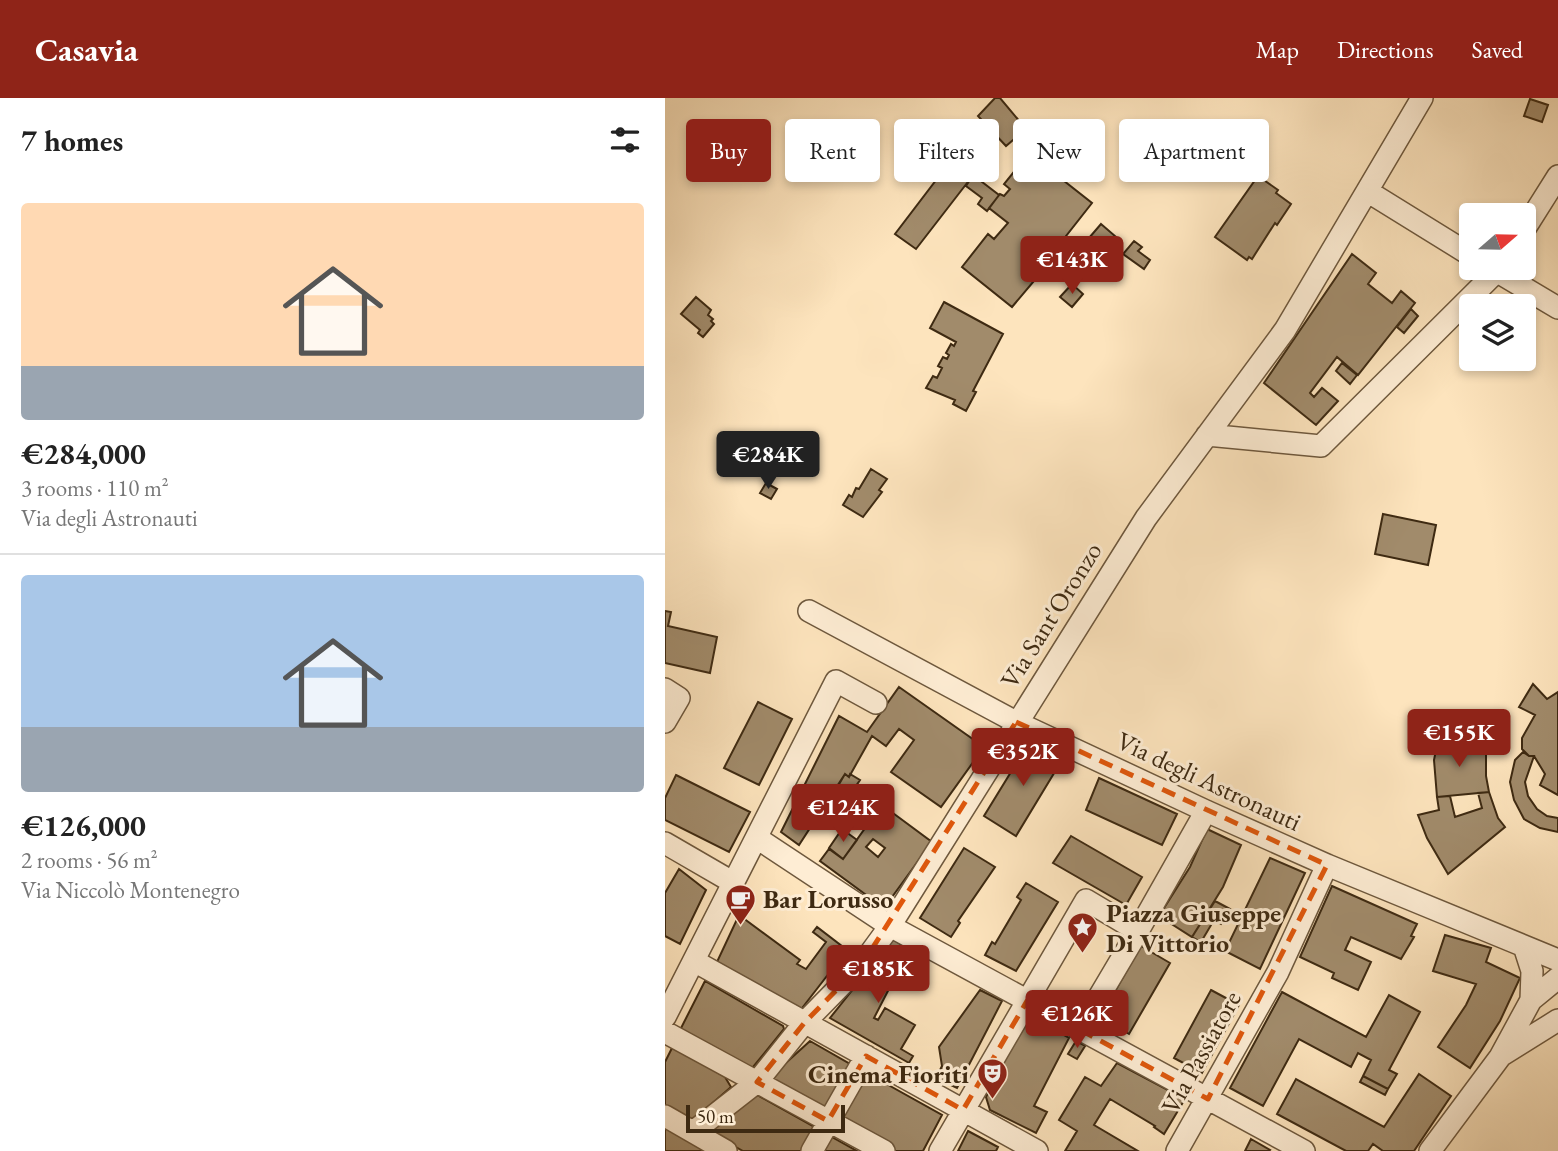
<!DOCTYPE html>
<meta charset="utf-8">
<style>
:root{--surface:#fff;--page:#f2f2f2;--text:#222;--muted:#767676;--line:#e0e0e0;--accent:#8f2418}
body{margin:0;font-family:"EB Garamond",serif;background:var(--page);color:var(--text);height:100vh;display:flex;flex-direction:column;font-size:26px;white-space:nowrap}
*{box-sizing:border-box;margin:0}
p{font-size:23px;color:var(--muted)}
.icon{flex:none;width:38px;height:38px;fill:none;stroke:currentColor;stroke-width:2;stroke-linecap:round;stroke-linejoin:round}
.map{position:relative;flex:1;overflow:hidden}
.side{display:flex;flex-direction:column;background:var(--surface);width:665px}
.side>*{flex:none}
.hud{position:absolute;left:21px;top:21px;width:665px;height:63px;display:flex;gap:14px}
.needle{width:46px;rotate:70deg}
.buttons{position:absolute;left:794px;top:105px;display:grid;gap:14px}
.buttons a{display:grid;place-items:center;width:77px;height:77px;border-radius:7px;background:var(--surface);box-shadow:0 4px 10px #0003;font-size:35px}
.scale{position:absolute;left:21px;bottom:18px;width:159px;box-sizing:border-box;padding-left:7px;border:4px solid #3e2a12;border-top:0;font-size:19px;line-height:24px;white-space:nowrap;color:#3e2a12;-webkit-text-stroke:5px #feedd4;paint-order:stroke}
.price{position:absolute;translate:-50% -60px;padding:0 16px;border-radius:7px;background:var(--accent);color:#fff;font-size:23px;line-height:46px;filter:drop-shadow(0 2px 4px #0008)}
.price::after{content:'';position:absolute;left:50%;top:42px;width:21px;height:16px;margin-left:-10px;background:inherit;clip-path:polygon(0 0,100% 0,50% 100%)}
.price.selected{background:#222;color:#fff}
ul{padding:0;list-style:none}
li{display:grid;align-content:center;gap:14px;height:371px;padding:0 21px}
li+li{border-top:2px solid var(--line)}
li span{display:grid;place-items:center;height:217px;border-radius:7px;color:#555}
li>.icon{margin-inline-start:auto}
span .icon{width:126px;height:126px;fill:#fffc;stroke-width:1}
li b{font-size:30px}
h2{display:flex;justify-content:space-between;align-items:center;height:84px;padding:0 21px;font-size:30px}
.tag{padding:0 24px;border-radius:7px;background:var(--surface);box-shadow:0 4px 10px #0003;font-size:24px;line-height:63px}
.tag.selected{background:var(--accent);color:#fff}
header{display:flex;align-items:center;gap:42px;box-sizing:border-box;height:98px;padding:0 35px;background:var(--accent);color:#fff}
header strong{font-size:33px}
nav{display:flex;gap:38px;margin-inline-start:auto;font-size:24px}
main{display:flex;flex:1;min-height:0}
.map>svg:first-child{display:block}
</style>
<header>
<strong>Casavia</strong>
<nav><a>Map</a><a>Directions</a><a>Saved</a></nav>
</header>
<main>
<section class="side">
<h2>7 homes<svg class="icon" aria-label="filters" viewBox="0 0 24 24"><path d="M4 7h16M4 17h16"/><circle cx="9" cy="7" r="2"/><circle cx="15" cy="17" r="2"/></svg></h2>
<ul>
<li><span style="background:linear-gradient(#ffd9b3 75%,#9aa5b1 0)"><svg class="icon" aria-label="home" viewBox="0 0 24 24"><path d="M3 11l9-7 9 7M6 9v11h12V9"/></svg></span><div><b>€284,000</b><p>3 rooms · 110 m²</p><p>Via degli Astronauti</p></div></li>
<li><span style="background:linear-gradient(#a9c7e8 70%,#9aa5b1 0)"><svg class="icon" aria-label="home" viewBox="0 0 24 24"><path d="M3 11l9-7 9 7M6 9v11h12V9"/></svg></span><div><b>€126,000</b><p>2 rooms · 56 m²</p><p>Via Niccolò Montenegro</p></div></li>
</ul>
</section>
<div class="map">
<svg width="893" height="1053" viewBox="0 0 893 1053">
<rect width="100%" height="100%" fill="#fde4bd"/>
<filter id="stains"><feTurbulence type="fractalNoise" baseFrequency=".00286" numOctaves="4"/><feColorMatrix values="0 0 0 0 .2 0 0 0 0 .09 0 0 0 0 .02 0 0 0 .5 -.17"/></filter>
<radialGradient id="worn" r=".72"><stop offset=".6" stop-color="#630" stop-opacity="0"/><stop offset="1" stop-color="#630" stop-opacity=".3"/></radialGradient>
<path fill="#a18b6b" stroke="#3e2a12" stroke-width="2" fill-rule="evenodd" d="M330,0H335L361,31L341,48L313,18Z
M865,1L883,7L877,24L859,18Z
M288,60L309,76L251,151L230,136Z
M375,64L427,105L379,166L380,168L375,175L373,173L371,174L374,177L347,209L297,169L323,136L329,141L343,125L324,110L335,96L339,98L345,91L339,86L352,70L363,80Z
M308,77L334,97L322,113L313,106L317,100L301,88Z
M593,78L613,92L611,95L626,106L612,127L610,125L587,161L584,159L582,162L550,139Z
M436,126L450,138L423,170L411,160L412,154Z
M469,143L477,149L473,153L485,162L479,171L458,156Z
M687,156L711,175L703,186L727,205L736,193L750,205L693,277L672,259L645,295L649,299L657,290L673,303L651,327L599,285Z
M407,186L418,196L407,209L395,199Z
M31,199L46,212L43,217L48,221L46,223L49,226L38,239L33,235L35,232L16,216Z
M279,204L338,236L308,293L311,294L301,313L288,306L290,302L261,290L268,278L272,280L277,270L273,268L278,259L282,261L284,257L281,255L286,246L289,248L291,244L265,230Z
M746,211L753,218L739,235L732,229Z
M677,265L692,277L685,286L671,273Z
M206,371L222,381L214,392L217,394L198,419L178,407L184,397L187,399L191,390L194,391Z
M101,385L112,391L106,401L95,395Z
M718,416L771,427L763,467L710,456Z
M0,513L6,514L3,528L52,539L45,575L0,565Z
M868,586L882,601L893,594V697L875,687L880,676L869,658H864L857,651V640L870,617L854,609Z
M234,589L319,649L276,709L226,674L249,642L234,631L221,648L207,638L184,679L180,676L134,747L116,734L174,618L202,634Z
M93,604L127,621L94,687L59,670Z
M774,637L821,653V678L824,694L772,699L769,662Z
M365,643L397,662L351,738L319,718Z
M858,654L864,658H869L860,684L863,698L872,711L882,718L893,720V734L875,730L859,721L849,702L845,684L850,662Z
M180,676L184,679L185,676L195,682L182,701L170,693Z
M11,677L85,714L64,754L0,722V700Z
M434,680L512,716L497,747L421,712Z
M824,694L833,720L840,729L783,776L762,740L753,717L774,712L772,699L785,698L790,719L817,710L813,695Z
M213,704L267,744L219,810L155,763L164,751L178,761L213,712L209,709ZM208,741L220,750L213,759L201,749Z
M177,731L192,742L178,761L164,750Z
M542,731L576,747L558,789L527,839L494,818L525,769Z
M406,738L477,779L461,807L388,765Z
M299,750L330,769L293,823L295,825L286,839L255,820Z
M605,760L640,775L595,871L560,853Z
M14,771L41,792L15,846L0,838V795Z
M361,785L393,804L351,873L320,857L327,844L330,846L356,802L352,799Z
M667,788L752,826L746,838L749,839L736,861L686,839L680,852L706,864L693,892L667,880L669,875L635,859Z
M550,803L565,811L556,826L549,822L536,844L527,839Z
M74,817L135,862L132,866L141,871L161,844L148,834L152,829L182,852L134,914L51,866Z
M780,837L826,850L821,864L855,880L835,923L805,970L773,949L801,907L811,886L768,873Z
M228,841L244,852L209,920L213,922L220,910L250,927L236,951L248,958L244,965L165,920Z
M476,848L505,865L464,936L435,919Z
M40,883L118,928L119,931L84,974L14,934Z
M315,892L337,903L292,990L271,980L277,968L274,949Z
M546,892L574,907L537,975L509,960Z
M617,894L701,939L724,897L755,914L724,972L732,976L723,991L698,978L706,962L693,955L686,969L634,941L598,1008L565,990Z
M363,917L404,940L369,1008L382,1014L371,1035L325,1012L321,999Z
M145,943L185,966L159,1015L101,983Z
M411,943L420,948L412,961L403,956Z
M8,948L60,979L66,989L26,1024L0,1009V964Z
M452,965L520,1001L499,1036L489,1029L490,1028L445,1001L429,1027L473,1053H400L412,1033L394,1022L420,979L436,988Z
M200,974L277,1017L258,1053H226L174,1023Z
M754,976L786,998L749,1053H718L708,1046L703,1053H681L612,1016L631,981L719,1029Z
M698,978L723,991L720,997L695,984Z
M87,994L151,1030L139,1053H78L44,1034Z
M0,1028L44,1053H0Z
M303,1033L333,1049L331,1053H293Z
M165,1038L192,1053H158Z
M586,1041L605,1052L604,1053H580Z"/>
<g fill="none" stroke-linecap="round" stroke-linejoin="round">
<defs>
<path id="minor" d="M702,93L807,158
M859,132L893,78
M826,170L893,210
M542,337L656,348L835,170
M144,513L351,624L541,713L662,767L893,862
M0,591L14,600L0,624
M92,740L225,828L639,1053
M0,745L69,785
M473,833L541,713
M859,848L867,873L866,902
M29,863L372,1053
M0,919L171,583L211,605
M0,934L219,1053
M837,957L893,922
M0,1018L61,1053
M28,1034L92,984L140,924L198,865L225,828L481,420L620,232L757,0
M147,1053L201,958
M275,1053L421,802L473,833L415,931
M512,1053L613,874L662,767
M765,1053L835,959L866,902L893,880"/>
</defs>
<use href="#minor" stroke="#6e583d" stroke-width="24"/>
<use href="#minor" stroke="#feedd4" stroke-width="21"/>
</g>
<path fill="none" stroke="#e0570c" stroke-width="5" stroke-dasharray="14 9" stroke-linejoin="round" d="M351,624L662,767L543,1001L362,903L298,1012L201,958L163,1023L92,984L140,924L198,865Z"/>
<defs>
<symbol id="cafe-pin" viewBox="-11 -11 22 30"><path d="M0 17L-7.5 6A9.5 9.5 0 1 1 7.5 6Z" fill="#8f2418" stroke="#feedd4"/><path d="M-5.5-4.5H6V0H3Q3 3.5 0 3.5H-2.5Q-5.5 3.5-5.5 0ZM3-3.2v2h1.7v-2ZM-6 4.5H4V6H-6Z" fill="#fff"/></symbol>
<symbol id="sight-pin" viewBox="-11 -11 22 30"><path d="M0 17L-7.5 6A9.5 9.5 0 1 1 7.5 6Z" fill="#8f2418" stroke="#feedd4"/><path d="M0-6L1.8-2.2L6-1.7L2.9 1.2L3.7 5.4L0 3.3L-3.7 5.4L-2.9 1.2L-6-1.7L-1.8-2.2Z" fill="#fff"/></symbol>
<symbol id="theatre-pin" viewBox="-11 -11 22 30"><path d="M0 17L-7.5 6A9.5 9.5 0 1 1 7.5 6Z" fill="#8f2418" stroke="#feedd4"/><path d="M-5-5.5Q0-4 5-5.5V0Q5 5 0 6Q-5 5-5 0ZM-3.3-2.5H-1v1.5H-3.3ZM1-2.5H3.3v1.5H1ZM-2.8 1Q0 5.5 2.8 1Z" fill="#fff"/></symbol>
</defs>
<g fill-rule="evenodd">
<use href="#cafe-pin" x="58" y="784" width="35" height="47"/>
<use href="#sight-pin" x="400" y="812" width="35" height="47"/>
<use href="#theatre-pin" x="310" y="958" width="35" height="47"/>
</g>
<g text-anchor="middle" stroke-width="6" stroke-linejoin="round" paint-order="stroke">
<g font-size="26" fill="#3e2a12" stroke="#feedd4">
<text transform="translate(386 517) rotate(-58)" y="9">Via Sant'Oronzo</text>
<text transform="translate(544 683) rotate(25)" y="9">Via degli Astronauti</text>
<text transform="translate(536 954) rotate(-61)" y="9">Via Passiatore</text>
</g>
<g font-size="26" font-weight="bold" fill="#3e2a12" stroke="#feedd4" text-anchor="start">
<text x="98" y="810">Bar Lorusso</text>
<text x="441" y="824">Piazza Giuseppe<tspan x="441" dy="30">Di Vittorio</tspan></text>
<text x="304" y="985" text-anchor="end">Cinema Fioriti</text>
</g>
</g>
<rect width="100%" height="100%" filter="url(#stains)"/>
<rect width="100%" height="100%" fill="url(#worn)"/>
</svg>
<div class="buttons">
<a><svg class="needle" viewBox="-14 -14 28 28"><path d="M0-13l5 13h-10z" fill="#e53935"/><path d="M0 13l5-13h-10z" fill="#767676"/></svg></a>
<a><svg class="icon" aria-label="layers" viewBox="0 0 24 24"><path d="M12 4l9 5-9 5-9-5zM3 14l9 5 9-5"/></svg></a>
</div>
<div class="scale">50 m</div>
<b class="price" style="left:407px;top:198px">€143K</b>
<b class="price selected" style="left:103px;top:393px">€284K</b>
<b class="price" style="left:794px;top:671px">€155K</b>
<b class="price" style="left:358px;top:690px">€352K</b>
<b class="price" style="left:178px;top:746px">€124K</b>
<b class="price" style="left:213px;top:907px">€185K</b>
<b class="price" style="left:412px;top:952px">€126K</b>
<div class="hud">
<a class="tag selected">Buy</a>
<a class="tag">Rent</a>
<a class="tag">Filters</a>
<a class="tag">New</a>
<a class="tag">Apartment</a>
</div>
</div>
</main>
